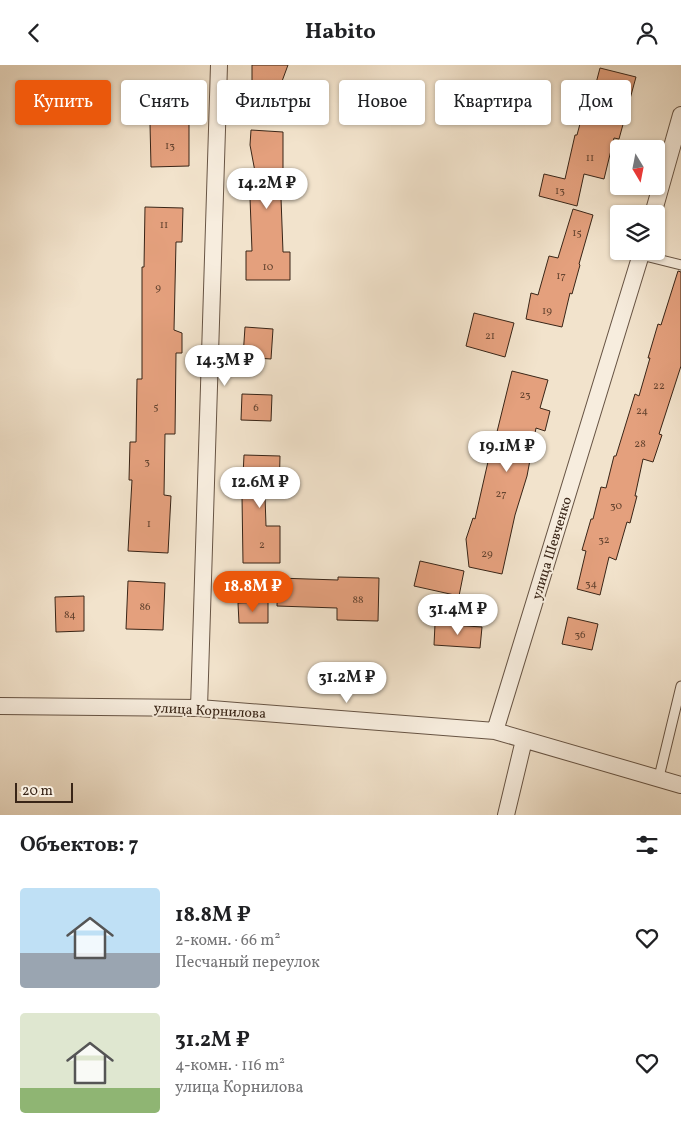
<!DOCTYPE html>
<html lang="ru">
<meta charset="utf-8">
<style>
:root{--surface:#fff;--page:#f2f2f2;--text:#202124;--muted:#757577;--accent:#ea580c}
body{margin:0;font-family:Vollkorn,serif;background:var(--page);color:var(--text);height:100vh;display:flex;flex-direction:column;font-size:19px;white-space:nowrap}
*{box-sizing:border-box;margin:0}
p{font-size:16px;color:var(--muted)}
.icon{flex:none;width:28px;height:28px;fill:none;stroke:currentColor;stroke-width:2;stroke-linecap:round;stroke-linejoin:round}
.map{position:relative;height:750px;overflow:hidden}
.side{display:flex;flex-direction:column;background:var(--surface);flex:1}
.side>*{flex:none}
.banner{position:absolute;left:15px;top:15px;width:651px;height:45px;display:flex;gap:10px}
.needle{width:32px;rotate:170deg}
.tools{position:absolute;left:610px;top:75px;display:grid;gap:10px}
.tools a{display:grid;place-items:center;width:55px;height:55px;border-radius:5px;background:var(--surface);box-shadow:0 1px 4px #0004;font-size:25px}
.scale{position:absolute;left:15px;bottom:12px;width:58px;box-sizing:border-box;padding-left:5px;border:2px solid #392517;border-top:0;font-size:14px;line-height:18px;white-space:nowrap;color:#392517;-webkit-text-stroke:4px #f7edde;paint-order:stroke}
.price{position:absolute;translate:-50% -42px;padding:0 11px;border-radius:18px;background:#fff;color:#222;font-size:16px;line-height:32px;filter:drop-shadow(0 1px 2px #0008)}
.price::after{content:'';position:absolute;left:50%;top:30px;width:15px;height:11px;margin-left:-8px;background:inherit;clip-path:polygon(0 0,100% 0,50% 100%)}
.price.active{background:var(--accent);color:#fff}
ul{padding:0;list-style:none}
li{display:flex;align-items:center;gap:15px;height:125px;padding:0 20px}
li span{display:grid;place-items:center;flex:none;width:140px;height:100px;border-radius:5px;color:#555}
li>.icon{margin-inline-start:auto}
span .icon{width:60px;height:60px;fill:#fffc;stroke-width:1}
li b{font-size:21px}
h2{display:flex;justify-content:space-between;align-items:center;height:60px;padding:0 20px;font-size:21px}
.pill{padding:0 18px;border-radius:5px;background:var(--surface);box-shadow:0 1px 4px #0004;font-size:18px;line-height:45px}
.pill.active{background:var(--accent);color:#fff}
header{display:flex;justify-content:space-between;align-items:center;height:65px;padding:0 20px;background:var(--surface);font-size:22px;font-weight:700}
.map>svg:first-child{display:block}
</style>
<header><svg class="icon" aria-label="back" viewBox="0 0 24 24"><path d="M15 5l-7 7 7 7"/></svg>Habito<svg class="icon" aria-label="person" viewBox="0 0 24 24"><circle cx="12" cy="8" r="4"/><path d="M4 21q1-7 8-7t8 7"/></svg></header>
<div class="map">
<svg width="681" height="750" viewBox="0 0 681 750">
<rect width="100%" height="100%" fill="#f2e3cc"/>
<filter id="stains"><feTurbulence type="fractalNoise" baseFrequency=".004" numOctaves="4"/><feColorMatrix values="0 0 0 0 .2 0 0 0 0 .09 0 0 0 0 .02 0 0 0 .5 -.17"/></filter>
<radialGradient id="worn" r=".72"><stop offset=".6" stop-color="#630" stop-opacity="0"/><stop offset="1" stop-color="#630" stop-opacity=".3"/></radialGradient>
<path fill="#e4a07d" stroke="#392517" d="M252,0H288L281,19H252Z
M600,3L636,12L619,74L614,73L604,114L584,109L577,141L539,131L544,109L565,114L575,70H577L585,40L590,41Z
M149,16H189V101L151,102Z
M251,65L283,67V106H280L283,187H290V215H246V186H252L250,133H252L251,112H256L250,80Z
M145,142L183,143L182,177H176L174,265L182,268V288H176L175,369H165L164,430L171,431L168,488L128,486L132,415H129L130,377H136L137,314H142V202H144Z
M573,144L593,150L579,199L580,200L572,229L570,228L562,262L526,254L531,228L538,230L549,191L558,193Z
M678,206L681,207V301L659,369L662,370L653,397L643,394L635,431H637L630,458L627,457L616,495L609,492L600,530L577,524L586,486L582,485L591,454H593L601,422L606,423L614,391H616L635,329L639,331L650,293H648L658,259L661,260Z
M474,248L514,258L505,292L466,281Z
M245,262L273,264L271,294L243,292Z
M512,306L548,315L540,343L550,346L545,366L536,363L527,411L515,450L502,509L469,502L466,474L473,453L475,454L492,379H494Z
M242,329L272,330L271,356L241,355Z
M244,390L280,391L279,432L265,431L266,461H280V498H243L242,431Z
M420,496L464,506L459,531L414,521Z
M338,512L379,513L378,556L337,555V543L277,541L278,513L338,515Z
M128,516L165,518L163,565L126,564Z
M84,531V566L56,567L55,532Z
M268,537V558H239L238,538Z
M568,552L598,559L592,585L562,579Z
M435,559L482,562L480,583L434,580Z"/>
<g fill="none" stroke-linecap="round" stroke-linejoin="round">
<defs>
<path id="lane" d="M641,190L681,200
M659,712L681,621"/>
<path id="street" d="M653,149L681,50
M0,641L199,643L495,666L681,720
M199,643L219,0
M495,666L642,186
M506,750L524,675"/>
</defs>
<use href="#lane" stroke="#675444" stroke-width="11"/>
<use href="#street" stroke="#675444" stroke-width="18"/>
<use href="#lane" stroke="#f7edde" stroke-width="9"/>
<use href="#street" stroke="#f7edde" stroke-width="16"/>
</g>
<g text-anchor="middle" stroke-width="4" stroke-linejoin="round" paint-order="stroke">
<g font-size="11" fill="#644430">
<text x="170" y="84">13</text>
<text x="590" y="96">11</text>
<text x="560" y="129">13</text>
<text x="164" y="163">11</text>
<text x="577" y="171">15</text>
<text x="268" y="205">10</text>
<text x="561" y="214">17</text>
<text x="158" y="226">9</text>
<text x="547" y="249">19</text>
<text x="490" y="274">21</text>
<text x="659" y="324">22</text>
<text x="525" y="333">23</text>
<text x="156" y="345">5</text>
<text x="256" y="346">6</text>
<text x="642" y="349">24</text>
<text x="640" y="382">28</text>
<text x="147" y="400">3</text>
<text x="501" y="432">27</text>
<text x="616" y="444">30</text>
<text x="149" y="462">1</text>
<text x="604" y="478">32</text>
<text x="262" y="483">2</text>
<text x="487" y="492">29</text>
<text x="591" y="522">34</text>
<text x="358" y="538">88</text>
<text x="145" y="545">86</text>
<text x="70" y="553">84</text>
<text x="580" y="573">36</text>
</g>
<g font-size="14" fill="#392517" stroke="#f7edde">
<text transform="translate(551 483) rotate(-73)" y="5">улица Шевченко</text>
<text transform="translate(210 645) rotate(3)" y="5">улица Корнилова</text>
</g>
</g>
<rect width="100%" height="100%" filter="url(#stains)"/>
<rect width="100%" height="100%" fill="url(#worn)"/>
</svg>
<div class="tools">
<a><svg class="needle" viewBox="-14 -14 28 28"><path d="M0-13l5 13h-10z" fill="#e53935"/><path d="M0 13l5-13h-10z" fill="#757577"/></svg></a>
<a><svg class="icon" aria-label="layers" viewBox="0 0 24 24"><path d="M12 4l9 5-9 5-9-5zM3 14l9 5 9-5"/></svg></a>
</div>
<div class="scale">20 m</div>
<b class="price" style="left:267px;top:145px">14.2M ₽</b>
<b class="price" style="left:225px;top:322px">14.3M ₽</b>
<b class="price" style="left:507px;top:408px">19.1M ₽</b>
<b class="price" style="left:260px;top:444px">12.6M ₽</b>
<b class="price active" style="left:253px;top:548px">18.8M ₽</b>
<b class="price" style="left:458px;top:571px">31.4M ₽</b>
<b class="price" style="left:347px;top:639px">31.2M ₽</b>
<div class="banner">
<a class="pill active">Купить</a>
<a class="pill">Снять</a>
<a class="pill">Фильтры</a>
<a class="pill">Новое</a>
<a class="pill">Квартира</a>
<a class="pill">Дом</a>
</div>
</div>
<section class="side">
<h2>Объектов: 7<svg class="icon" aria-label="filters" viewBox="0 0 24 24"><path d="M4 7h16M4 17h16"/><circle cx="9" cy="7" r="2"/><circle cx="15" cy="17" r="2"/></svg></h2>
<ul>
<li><span style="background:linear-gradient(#bfe0f5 65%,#9aa5b1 0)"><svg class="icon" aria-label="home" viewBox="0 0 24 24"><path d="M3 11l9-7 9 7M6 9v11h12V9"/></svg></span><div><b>18.8M ₽</b><p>2-комн. · 66 m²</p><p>Песчаный переулок</p></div><svg class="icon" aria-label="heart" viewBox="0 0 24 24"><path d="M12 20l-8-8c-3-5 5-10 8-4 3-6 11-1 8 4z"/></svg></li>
<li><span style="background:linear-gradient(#dfe7d0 75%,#8fb573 0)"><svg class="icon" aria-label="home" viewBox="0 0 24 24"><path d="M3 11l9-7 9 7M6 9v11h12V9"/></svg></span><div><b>31.2M ₽</b><p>4-комн. · 116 m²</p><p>улица Корнилова</p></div><svg class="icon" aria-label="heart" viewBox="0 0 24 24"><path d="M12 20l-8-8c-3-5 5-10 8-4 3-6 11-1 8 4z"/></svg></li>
</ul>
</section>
